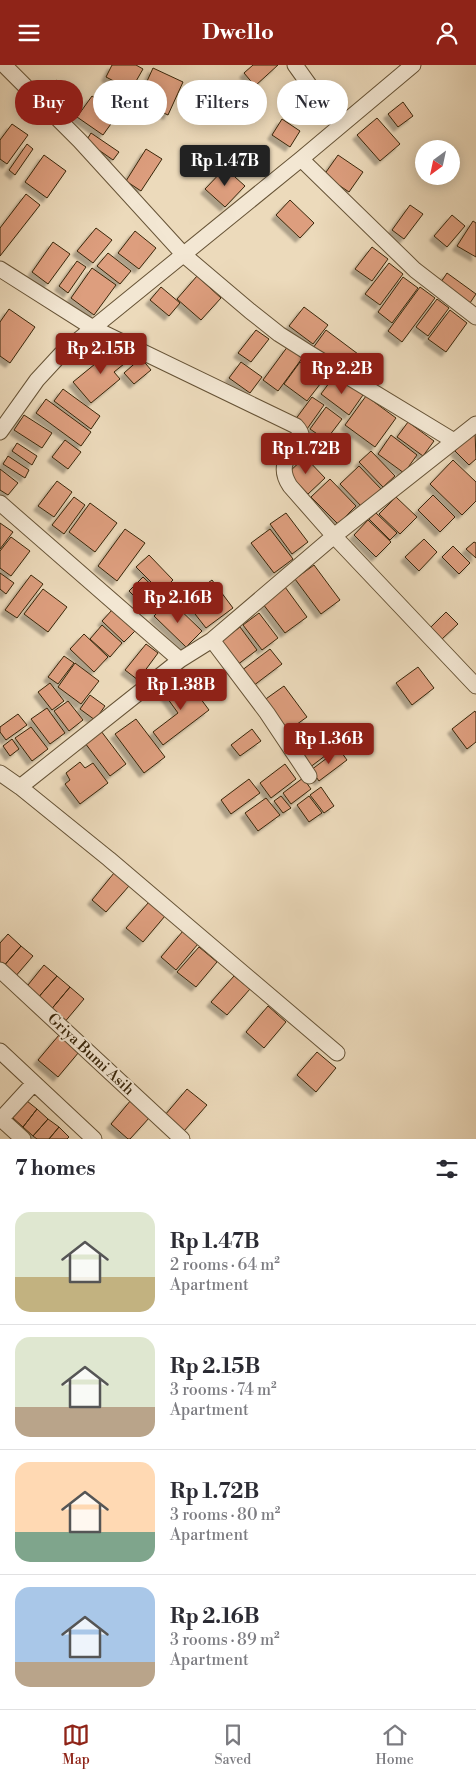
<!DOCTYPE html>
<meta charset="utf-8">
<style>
:root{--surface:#fff;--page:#f2f2f3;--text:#2b2b33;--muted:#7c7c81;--line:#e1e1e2;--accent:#8f2418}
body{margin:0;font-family:"Libre Bodoni",serif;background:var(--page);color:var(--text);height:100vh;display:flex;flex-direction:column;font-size:19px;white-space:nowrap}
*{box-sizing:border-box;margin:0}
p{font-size:16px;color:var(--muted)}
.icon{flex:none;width:28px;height:28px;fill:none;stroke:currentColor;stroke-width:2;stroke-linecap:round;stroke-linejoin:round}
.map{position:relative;height:1074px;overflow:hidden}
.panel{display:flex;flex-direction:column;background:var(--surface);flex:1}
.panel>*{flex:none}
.hud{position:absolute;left:15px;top:15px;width:446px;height:45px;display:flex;gap:10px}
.needle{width:32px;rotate:213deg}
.buttons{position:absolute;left:415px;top:75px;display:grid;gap:10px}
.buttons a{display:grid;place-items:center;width:45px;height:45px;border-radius:50%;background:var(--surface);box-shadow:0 2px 12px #0003;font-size:25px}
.price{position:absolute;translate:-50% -42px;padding:0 11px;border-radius:5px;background:var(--accent);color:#fff;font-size:16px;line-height:32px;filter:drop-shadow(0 1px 2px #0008)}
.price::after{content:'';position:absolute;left:50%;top:30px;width:15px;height:11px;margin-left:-8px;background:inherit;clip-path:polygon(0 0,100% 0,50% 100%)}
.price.on{background:#222;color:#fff}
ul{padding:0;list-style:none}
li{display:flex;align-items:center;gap:15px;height:125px;padding:0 15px}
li+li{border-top:1px solid var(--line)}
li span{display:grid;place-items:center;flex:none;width:140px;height:100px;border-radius:15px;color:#555}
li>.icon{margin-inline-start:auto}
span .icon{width:60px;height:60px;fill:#fffc;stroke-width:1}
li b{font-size:21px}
h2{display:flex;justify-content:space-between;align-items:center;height:60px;padding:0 15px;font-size:21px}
.tag{padding:0 18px;border-radius:22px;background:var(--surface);box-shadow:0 2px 12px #0003;font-size:18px;line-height:45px}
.tag.on{background:var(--accent);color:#fff}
header{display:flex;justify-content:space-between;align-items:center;height:65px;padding:0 15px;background:var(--accent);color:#fff;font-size:22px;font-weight:700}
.dock{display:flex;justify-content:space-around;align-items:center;height:70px;border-top:1px solid var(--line);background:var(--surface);font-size:14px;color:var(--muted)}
.dock a{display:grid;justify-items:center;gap:2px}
.dock .on{color:var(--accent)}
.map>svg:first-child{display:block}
</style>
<header><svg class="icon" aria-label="menu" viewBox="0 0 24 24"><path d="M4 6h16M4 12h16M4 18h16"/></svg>Dwello<svg class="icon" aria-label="person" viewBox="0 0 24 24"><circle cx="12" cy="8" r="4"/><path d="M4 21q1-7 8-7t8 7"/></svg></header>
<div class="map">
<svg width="476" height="1074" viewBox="0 0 476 1074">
<defs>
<filter id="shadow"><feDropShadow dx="-4.5" dy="4.5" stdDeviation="1" flood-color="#0004"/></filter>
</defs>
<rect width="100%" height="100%" fill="#ecdabb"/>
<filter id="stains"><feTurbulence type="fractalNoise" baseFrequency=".004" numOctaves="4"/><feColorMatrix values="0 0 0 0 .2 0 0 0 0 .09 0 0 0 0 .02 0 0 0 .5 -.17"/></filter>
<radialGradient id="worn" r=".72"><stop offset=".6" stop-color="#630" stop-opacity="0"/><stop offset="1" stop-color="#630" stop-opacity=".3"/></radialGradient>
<path fill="#dd9e7e" stroke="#39260a" filter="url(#shadow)" d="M112,0H136L143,4L131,25L106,12Z
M253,0H278L255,21L244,8Z
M153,3L183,17L168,50L138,36Z
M56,15L75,29L62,47L43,33Z
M92,31L118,49L103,70L77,52Z
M403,37L413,51L398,62L388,49Z
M377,53L400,79L380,96L357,70Z
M282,54L300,66L290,82L272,70Z
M12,59L28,70L7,99L0,94V75Z
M91,68L119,87L113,95L86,76Z
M27,79L33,84L15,110L9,105Z
M146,84L162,94L141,126L126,116Z
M44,90L66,106L47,133L25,117Z
M338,90L363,107L349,127L324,110Z
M225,103L245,121L225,142L205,124Z
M26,129L40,140L0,191V163Z
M290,135L314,158L300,173L276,150Z
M410,140L423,149L404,174L392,165Z
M452,150L465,161L447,182L434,171Z
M473,156L476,158V192L457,181Z
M96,163L112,175L93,198L77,186Z
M135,166L156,183L139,204L118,188Z
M53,177L70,189L48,219L32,207Z
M372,182L388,194L372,216L355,204Z
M108,188L131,206L120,219L97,201Z
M77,196L86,202L68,228L59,221Z
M389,198L403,209L380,240L365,229Z
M92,203L116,220L94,250L71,233Z
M447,208L476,229L468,241L439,220Z
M197,211L221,233L201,255L177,234Z
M403,212L418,223L392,258L378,247Z
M161,222L180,238L169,251L150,235Z
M420,222L435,233L402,277L388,266Z
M437,234L449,243L428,271L416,262Z
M304,242L328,260L313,279L289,261Z
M9,244L35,262L10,298L0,291V257Z
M450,245L467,258L446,287L428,274Z
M256,265L269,274L251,297L238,288Z
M326,265L358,289L345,307L313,283Z
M117,281L129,295L114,307L120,314L91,338L73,317Z
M288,281L303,292L278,326L263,315Z
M141,293L151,305L134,319L124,308Z
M241,297L262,312L250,328L229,313Z
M300,297L324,314L307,336L284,319Z
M335,310L363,330L349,350L321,329Z
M63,324L100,351L91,364L54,336Z
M366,331L396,353L375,382L345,360Z
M312,332L324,340L307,364L295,355Z
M46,334L91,367L81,381L36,348Z
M326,342L342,354L326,375L310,364Z
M24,350L52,368L42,383L14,365Z
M408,357L434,376L423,391L397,372Z
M475,366L476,394L469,400L455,386Z
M391,370L417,390L404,408L378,389Z
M65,375L81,387L68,404L52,392Z
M17,378L37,391L32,400L12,386Z
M371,386L395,411L383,422L359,397Z
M8,391L29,405L25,413L3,399Z
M305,392L325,413L308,429L288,408Z
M453,395L476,417V436L462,450L430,419Z
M359,401L381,424L362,442L340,419Z
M0,404L18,418L8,430L0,425Z
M330,414L356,441L338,459L311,432Z
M57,416L72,427L54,452L38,441Z
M433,430L455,452L440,467L418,445Z
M74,432L85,440L64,469L52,460Z
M396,432L417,452L400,469L379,449Z
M90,438L117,458L95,487L69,467Z
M286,448L308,477L292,489L270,459Z
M376,448L397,468L390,475L369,454Z
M368,455L391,477L376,492L354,470Z
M0,458L13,467L0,484Z
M125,464L145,478L117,516L98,501Z
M270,464L293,494L274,508L251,478Z
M11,472L30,486L11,511L0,503V486Z
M424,474L437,487L419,506L405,492Z
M474,477L476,478V493L466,484Z
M453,481L470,498L459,509L442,492Z
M149,490L173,515L161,527L136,502Z
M314,500L340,535L321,549L295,514Z
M0,508L14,518L6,529L0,524Z
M31,510L43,519L17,553L5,545Z
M143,512L162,530L148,545L129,526Z
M212,515L233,543L206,563L184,535Z
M285,522L307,552L285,568L263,539Z
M43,524L67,542L48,567L24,549Z
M170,535L202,566L186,582L154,551Z
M112,545L135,566L124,577L102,556Z
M446,547L458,559L442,574L431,562Z
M259,548L278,573L262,585L243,560Z
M102,560L122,578L110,592L90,574Z
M240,562L257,585L237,600L220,577Z
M84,569L108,592L94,607L70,584Z
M146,579L158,588L138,615L125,605Z
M270,584L282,599L253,621L241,606Z
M64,591L74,598L58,619L48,612Z
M75,598L99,616L81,639L58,622Z
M418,602L434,623L412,640L396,618Z
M186,614L209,645L163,680L153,667L178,648L165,630Z
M50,618L64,636L52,645L38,627Z
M284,621L307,652L286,667L263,636Z
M90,630L105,641L95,655L80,644Z
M68,636L83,655L69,666L54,646Z
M47,643L65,668L50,679L31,654Z
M475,646L476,648V677L467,684L452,664Z
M18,649L27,660L6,675L0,667V662Z
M136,654L165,692L144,708L115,669Z
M31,662L48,684L32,696L15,673Z
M252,664L261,676L240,691L231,680Z
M101,666L126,699L110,711L85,678Z
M322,669L334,684L309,703L297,688Z
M12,674L19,684L10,691L3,681Z
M339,684L347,695L319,716L311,705Z
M80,697L85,703L93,698L108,718L80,739L65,719L70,715L66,708Z
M285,699L296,714L271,733L260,718Z
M303,713L311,724L291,739L283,728Z
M249,714L260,728L231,749L221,735Z
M321,722L334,741L324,748L310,730Z
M281,731L291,743L283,748L274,736Z
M309,731L322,748L309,757L297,740Z
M266,733L280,750L258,766L245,748Z
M114,808L129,821L106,847L92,835Z
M149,837L165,851L143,877L126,863Z
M183,866L198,879L176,905L161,892Z
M8,869L21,881L2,903L0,901V878Z
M21,881L33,891L14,913L2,903Z
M199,882L217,897L196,922L177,907Z
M44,900L57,911L36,935L24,925Z
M57,911L70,922L49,947L36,935Z
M234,911L250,924L227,950L211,937Z
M70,922L84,934L63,959L49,947Z
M268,941L286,957L264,983L246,967Z
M59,970L79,987L58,1012L38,995Z
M317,987L336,1003L316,1027L297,1010Z
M187,1024L207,1040L184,1066L165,1050Z
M131,1035L150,1052L130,1074H128L111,1059Z
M27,1036L37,1044L23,1062L12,1052Z
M37,1044L48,1054L33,1071L23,1062Z
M48,1054L59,1062L49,1074H37L33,1071Z
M59,1062L69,1072L67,1074H49Z"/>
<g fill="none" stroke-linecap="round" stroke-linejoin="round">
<defs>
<path id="minor" d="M4,0L80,76L184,190L250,246L279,269L309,288L454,376
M295,0L310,21L345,57
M301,94L415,205L476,252
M0,204L93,263L296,361C317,383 268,387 290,421L334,471L476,621
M0,367L37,315L61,289L301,94L413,0
M0,438L180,595
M212,575L267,648L309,711
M0,708L20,722L180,595L212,575L334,471L476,359
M20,722L109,794L337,988
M0,905L182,1074
M0,986L94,1074
M0,1053L23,1074
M1,1054L34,1018"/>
</defs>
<use href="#minor" stroke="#665336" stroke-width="17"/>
<use href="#minor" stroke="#f3e7d3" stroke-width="15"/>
</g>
<g text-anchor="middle" stroke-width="4" stroke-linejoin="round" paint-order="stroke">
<g font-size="15" fill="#39260a" stroke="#f3e7d3">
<text transform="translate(91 989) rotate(43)" y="5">Griya Bumi Asih</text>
</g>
</g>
<rect width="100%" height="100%" filter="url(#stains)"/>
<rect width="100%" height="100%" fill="url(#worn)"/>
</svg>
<div class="buttons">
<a><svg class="needle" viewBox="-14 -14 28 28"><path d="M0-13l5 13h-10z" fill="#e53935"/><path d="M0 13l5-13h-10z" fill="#7c7c81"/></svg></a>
</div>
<b class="price on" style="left:225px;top:122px">Rp 1.47B</b>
<b class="price" style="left:101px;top:310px">Rp 2.15B</b>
<b class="price" style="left:342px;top:330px">Rp 2.2B</b>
<b class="price" style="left:306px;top:410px">Rp 1.72B</b>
<b class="price" style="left:178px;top:559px">Rp 2.16B</b>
<b class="price" style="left:181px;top:646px">Rp 1.38B</b>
<b class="price" style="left:329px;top:700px">Rp 1.36B</b>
<div class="hud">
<a class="tag on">Buy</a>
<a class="tag">Rent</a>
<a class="tag">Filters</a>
<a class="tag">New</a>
</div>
</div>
<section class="panel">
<h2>7 homes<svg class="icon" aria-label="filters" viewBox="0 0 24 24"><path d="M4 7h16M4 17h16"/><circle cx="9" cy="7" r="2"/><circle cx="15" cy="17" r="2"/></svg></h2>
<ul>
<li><span style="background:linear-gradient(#dfe7d0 65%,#c2b280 0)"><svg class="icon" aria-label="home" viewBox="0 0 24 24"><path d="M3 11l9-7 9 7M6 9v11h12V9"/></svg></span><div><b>Rp 1.47B</b><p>2 rooms · 64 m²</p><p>Apartment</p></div></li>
<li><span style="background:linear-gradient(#dfe7d0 70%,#b9a48a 0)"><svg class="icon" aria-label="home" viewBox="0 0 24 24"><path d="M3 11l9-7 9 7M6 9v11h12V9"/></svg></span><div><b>Rp 2.15B</b><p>3 rooms · 74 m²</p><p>Apartment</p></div></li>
<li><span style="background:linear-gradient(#ffd9b3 70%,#7fa58c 0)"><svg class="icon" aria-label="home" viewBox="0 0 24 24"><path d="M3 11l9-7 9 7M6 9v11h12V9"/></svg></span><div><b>Rp 1.72B</b><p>3 rooms · 80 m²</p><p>Apartment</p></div></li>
<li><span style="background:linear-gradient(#a9c7e8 75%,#b9a48a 0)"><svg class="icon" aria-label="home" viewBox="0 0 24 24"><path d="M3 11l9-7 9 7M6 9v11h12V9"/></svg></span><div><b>Rp 2.16B</b><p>3 rooms · 89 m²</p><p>Apartment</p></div></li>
</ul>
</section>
<nav class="dock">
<a class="on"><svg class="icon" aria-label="map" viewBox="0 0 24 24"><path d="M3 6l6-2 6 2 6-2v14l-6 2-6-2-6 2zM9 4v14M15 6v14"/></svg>Map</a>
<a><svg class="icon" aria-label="saved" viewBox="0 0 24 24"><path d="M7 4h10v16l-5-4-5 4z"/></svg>Saved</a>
<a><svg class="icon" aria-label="home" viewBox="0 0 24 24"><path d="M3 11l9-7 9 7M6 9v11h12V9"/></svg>Home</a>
</nav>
